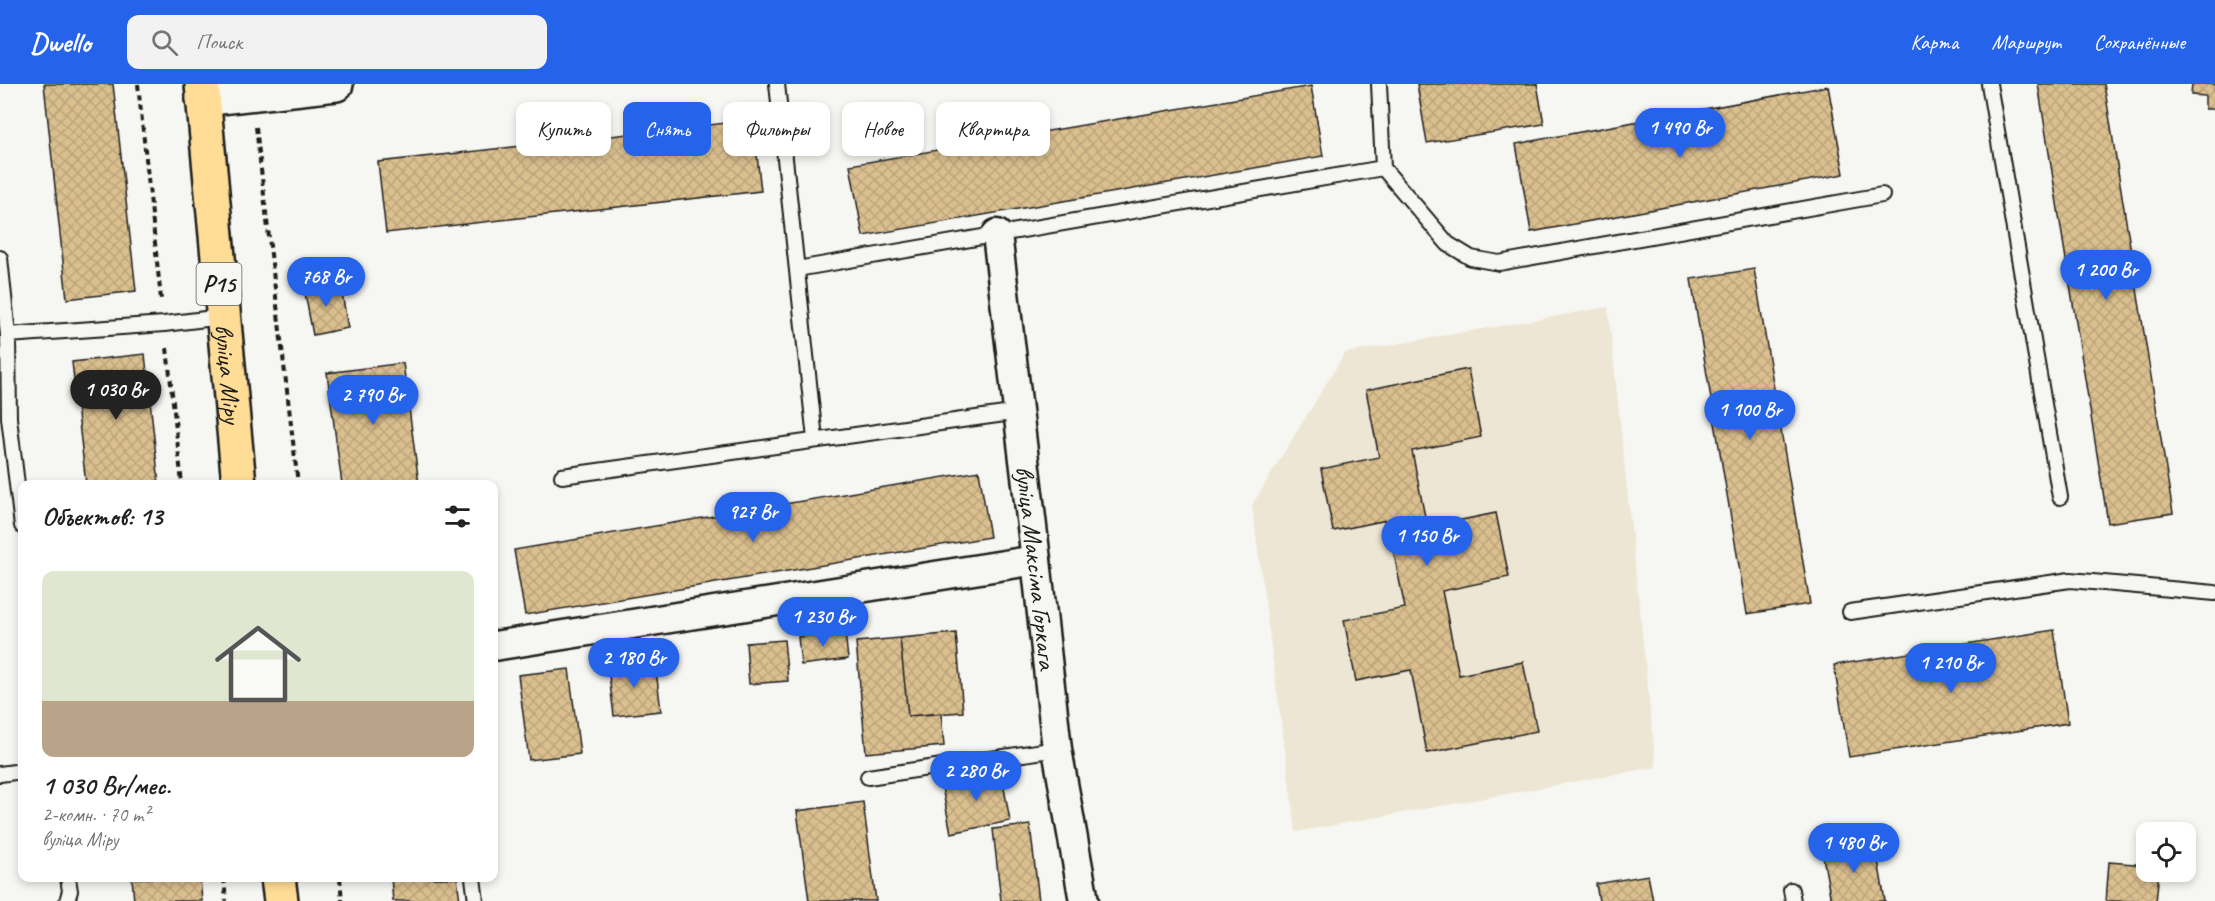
<!DOCTYPE html>
<html lang="ru">
<meta charset="utf-8">
<style>
:root{--surface:#fff;--page:#f2f2f2;--text:#222;--muted:#767676;--accent:#2563eb}
body{margin:0;font-family:Caveat,sans-serif;background:var(--page);color:var(--text);height:100vh;display:flex;flex-direction:column;font-size:22px;white-space:nowrap}
*{box-sizing:border-box;margin:0}
p{font-size:20px;color:var(--muted)}
.icon{flex:none;width:33px;height:33px;fill:none;stroke:currentColor;stroke-width:2;stroke-linecap:round;stroke-linejoin:round}
.map{position:relative;flex:1;overflow:hidden}
.side{position:absolute;left:18px;top:396px;width:480px;height:402px;display:flex;flex-direction:column;background:var(--surface);border-radius:12px;box-shadow:0 3px 9px #0003}
.side>*{flex:none}
.banner{position:absolute;left:516px;top:18px;width:570px;height:54px;display:flex;gap:12px}
.tools{position:absolute;left:2136px;top:738px;display:grid;gap:12px}
.tools a{display:grid;place-items:center;width:60px;height:60px;border-radius:12px;background:var(--surface);box-shadow:0 3px 9px #0003;font-size:30px}
.price{position:absolute;translate:-50% -51px;padding:0 14px;border-radius:21px;background:var(--accent);color:#fff;font-size:20px;line-height:39px;filter:drop-shadow(0 2px 3px #0008)}
.price::after{content:'';position:absolute;left:50%;top:36px;width:18px;height:14px;margin-left:-9px;background:inherit;clip-path:polygon(0 0,100% 0,50% 100%)}
.price.selected{background:#222;color:#fff}
ul{padding:0;list-style:none}
li{display:grid;align-content:center;gap:12px;height:318px;padding:0 24px}
li span{display:grid;place-items:center;height:186px;border-radius:12px;color:#555}
li>.icon{margin-inline-start:auto}
span .icon{width:108px;height:108px;fill:#fffc;stroke-width:1}
li b{font-size:26px}
h2{display:flex;justify-content:space-between;align-items:center;height:72px;padding:0 24px;font-size:26px}
.chip{padding:0 21px;border-radius:12px;background:var(--surface);box-shadow:0 3px 9px #0003;font-size:21px;line-height:54px}
.chip.selected{background:var(--accent);color:#fff}
header{display:flex;align-items:center;gap:36px;box-sizing:border-box;height:84px;padding:0 30px;background:var(--accent);color:#fff}
header strong{font-size:28px}
nav{display:flex;gap:33px;margin-inline-start:auto;font-size:21px}
.search{width:420px;height:54px;background:var(--page);display:flex;align-items:center;gap:15px;box-sizing:border-box;padding:0 21px;border-radius:12px;color:var(--muted);font-size:22px}
.map>svg:first-child{display:block}
</style>
<header>
<strong>Dwello</strong>
<div class="search"><svg class="icon" aria-label="search" viewBox="0 0 24 24"><circle cx="10" cy="10" r="6"/><path d="M15 15l6 6"/></svg>Поиск</div>
<nav><a>Карта</a><a>Маршрут</a><a>Сохранённые</a></nav>
</header>
<div class="map">
<svg width="2215" height="817" viewBox="0 0 2215 817">
<defs>
<pattern id="building-cross-hatch" width="8" height="8" patternUnits="userSpaceOnUse" patternTransform="scale(1.5)"><rect width="8" height="8" fill="#dbbf8f"/><path d="M0 0l8 8M0 8l8-8" fill="none" stroke="#bba47b"/></pattern>
</defs>
<rect width="100%" height="100%" fill="#f6f6f2"/>
<filter id="ink" filterUnits="userSpaceOnUse"><feTurbulence type="fractalNoise" baseFrequency=".0167" numOctaves="2"/><feDisplacementMap in="SourceGraphic" scale="12" xChannelSelector="R" yChannelSelector="G"/><feConvolveMatrix kernelMatrix="1 2 1 2 8 2 1 2 1" color-interpolation-filters="sRGB"/></filter>
<g filter="url(#ink)">
<path fill="#eee6d4" d="M1608,223L1656,683L1296,748L1252,421L1345,269Z"/>
<path fill="url(#building-cross-hatch)" stroke="#1c1c1c" stroke-width="1.5" d="M44,0H113L136,207L67,215Z
M1417,0H1537L1544,40L1427,59Z
M2038,0H2104L2173,429L2108,439Z
M2192,0H2215V25H2205V12L2191,11Z
M1311,2L1323,72L863,152L850,81Z
M1828,2L1844,90L1531,148L1516,60Z
M753,36L761,107L386,149L378,78Z
M1754,185L1810,520L1747,530L1691,195Z
M340,197L348,244L313,251L304,204Z
M145,270L159,400H86L72,278Z
M403,279L419,400H342L327,289Z
M1468,285L1481,353L1412,367L1427,443L1496,429L1509,493L1442,507L1459,591L1523,578L1537,647L1427,669L1411,586L1356,597L1344,536L1405,524L1387,436L1333,447L1321,385L1379,373L1366,306Z
M979,387L990,453L525,531L514,466Z
M2054,546L2068,639L1849,673L1834,581Z
M845,548L848,575L801,581L798,553Z
M956,549L963,628L908,632L900,554Z
M900,554L908,632L941,629L944,662L866,669L856,558Z
M784,556L788,597L749,600L746,559Z
M655,578L661,627L614,632L608,583Z
M569,585L580,670L529,676L518,591Z
M1001,687L1010,737L951,749L941,698Z
M863,718L876,817H809L797,727Z
M1030,741L1039,817H1001L993,745Z
M1875,759L1885,817H1831L1822,767Z
M2109,778L2146,781V788H2159L2156,817H2106Z
M1648,791L1653,817H1599L1596,800Z
M132,794H200L202,817H134Z
M391,794H457L460,817H393Z"/>
<g fill="none" stroke-linecap="round" stroke-linejoin="round">
<defs>
<path id="service" d="M777,0L815,355
M1989,0L2060,413
M1383,84L1448,160L1471,174L1499,179L1882,111
M0,174L8,251L9,334L22,442
M797,185L1383,84L1379,0
M8,251L164,240L222,233
M562,392L1019,328
M1850,528L2070,496L2215,509
M0,690L22,687
M868,693L1057,665
M473,794L476,817
M1791,806L1793,817
M67,817L70,807L68,794"/>
<g id="minor">
<path id="s1" d="M997,150L1036,476L1057,665L1084,817"/>
<path d="M494,562L1036,476"/>
</g>
<path id="tertiary" d="M203,15L336,0"/>
<g id="primary">
<path id="s2" d="M202,0L239,400"/>
<path d="M278,794L281,817"/>
</g>
</defs>
<use href="#service" stroke="#1c1c1c" stroke-width="18"/>
<use href="#minor" stroke="#1c1c1c" stroke-width="33"/>
<use href="#tertiary" stroke="#1c1c1c" stroke-width="38"/>
<use href="#primary" stroke="#1c1c1c" stroke-width="38"/>
<path stroke="#1c1c1c" stroke-width="4" stroke-dasharray="6 4.5" stroke-linecap="butt" d="M138,0L161,215
M256,43L298,400
M167,264L182,400
M224,794L226,817
M340,794L342,817"/>
<use href="#service" stroke="#f6f6f2" stroke-width="14"/>
<use href="#minor" stroke="#f6f6f2" stroke-width="28"/>
<use href="#tertiary" stroke="#f6f6f2" stroke-width="33"/>
<use href="#primary" stroke="#ffdd96" stroke-width="33"/>
</g>
</g>
<g text-anchor="middle" stroke-width="5" stroke-linejoin="round" paint-order="stroke">
<rect fill="#f6f6f2" stroke="#5d5d5c" stroke-width="1.5" x="196.5" y="179" width="45" height="42" rx="4.5"/>
<g font-size="24" font-weight="bold" fill="#1c1c1c">
<text x="219" y="208">Р15</text>
</g>
<g font-size="26" fill="#1c1c1c" stroke="#f6f6f2">
<text dy="9" stroke="none"><textPath href="#s2" startOffset="291">вуліца Міру</textPath></text>
<text dy="9" stroke="none"><textPath href="#s1" startOffset="336">вуліца Максіма Горкага</textPath></text>
</g>
</g>
</svg>
<div class="tools">
<a><svg class="icon" aria-label="locate" viewBox="0 0 24 24"><circle cx="12" cy="12" r="6"/><path d="M12 2v4M12 18v4M2 12h4M18 12h4"/></svg></a>
</div>
<b class="price" style="left:1680px;top:75px">1 490 Br</b>
<b class="price" style="left:2106px;top:217px">1 200 Br</b>
<b class="price" style="left:326px;top:224px">768 Br</b>
<b class="price selected" style="left:116px;top:337px">1 030 Br</b>
<b class="price" style="left:373px;top:342px">2 790 Br</b>
<b class="price" style="left:1750px;top:357px">1 100 Br</b>
<b class="price" style="left:753px;top:459px">927 Br</b>
<b class="price" style="left:1427px;top:483px">1 150 Br</b>
<b class="price" style="left:823px;top:564px">1 230 Br</b>
<b class="price" style="left:634px;top:605px">2 180 Br</b>
<b class="price" style="left:1951px;top:610px">1 210 Br</b>
<b class="price" style="left:976px;top:718px">2 280 Br</b>
<b class="price" style="left:1854px;top:790px">1 480 Br</b>
<div class="banner">
<a class="chip">Купить</a>
<a class="chip selected">Снять</a>
<a class="chip">Фильтры</a>
<a class="chip">Новое</a>
<a class="chip">Квартира</a>
</div>
<section class="side">
<h2>Объектов: 13<svg class="icon" aria-label="filters" viewBox="0 0 24 24"><path d="M4 7h16M4 17h16"/><circle cx="9" cy="7" r="2"/><circle cx="15" cy="17" r="2"/></svg></h2>
<ul>
<li><span style="background:linear-gradient(#dfe7d0 70%,#b9a48a 0)"><svg class="icon" aria-label="home" viewBox="0 0 24 24"><path d="M3 11l9-7 9 7M6 9v11h12V9"/></svg></span><div><b>1 030 Br/мес.</b><p>2-комн. · 70 m²</p><p>вуліца Міру</p></div></li>
</ul>
</section>
</div>
